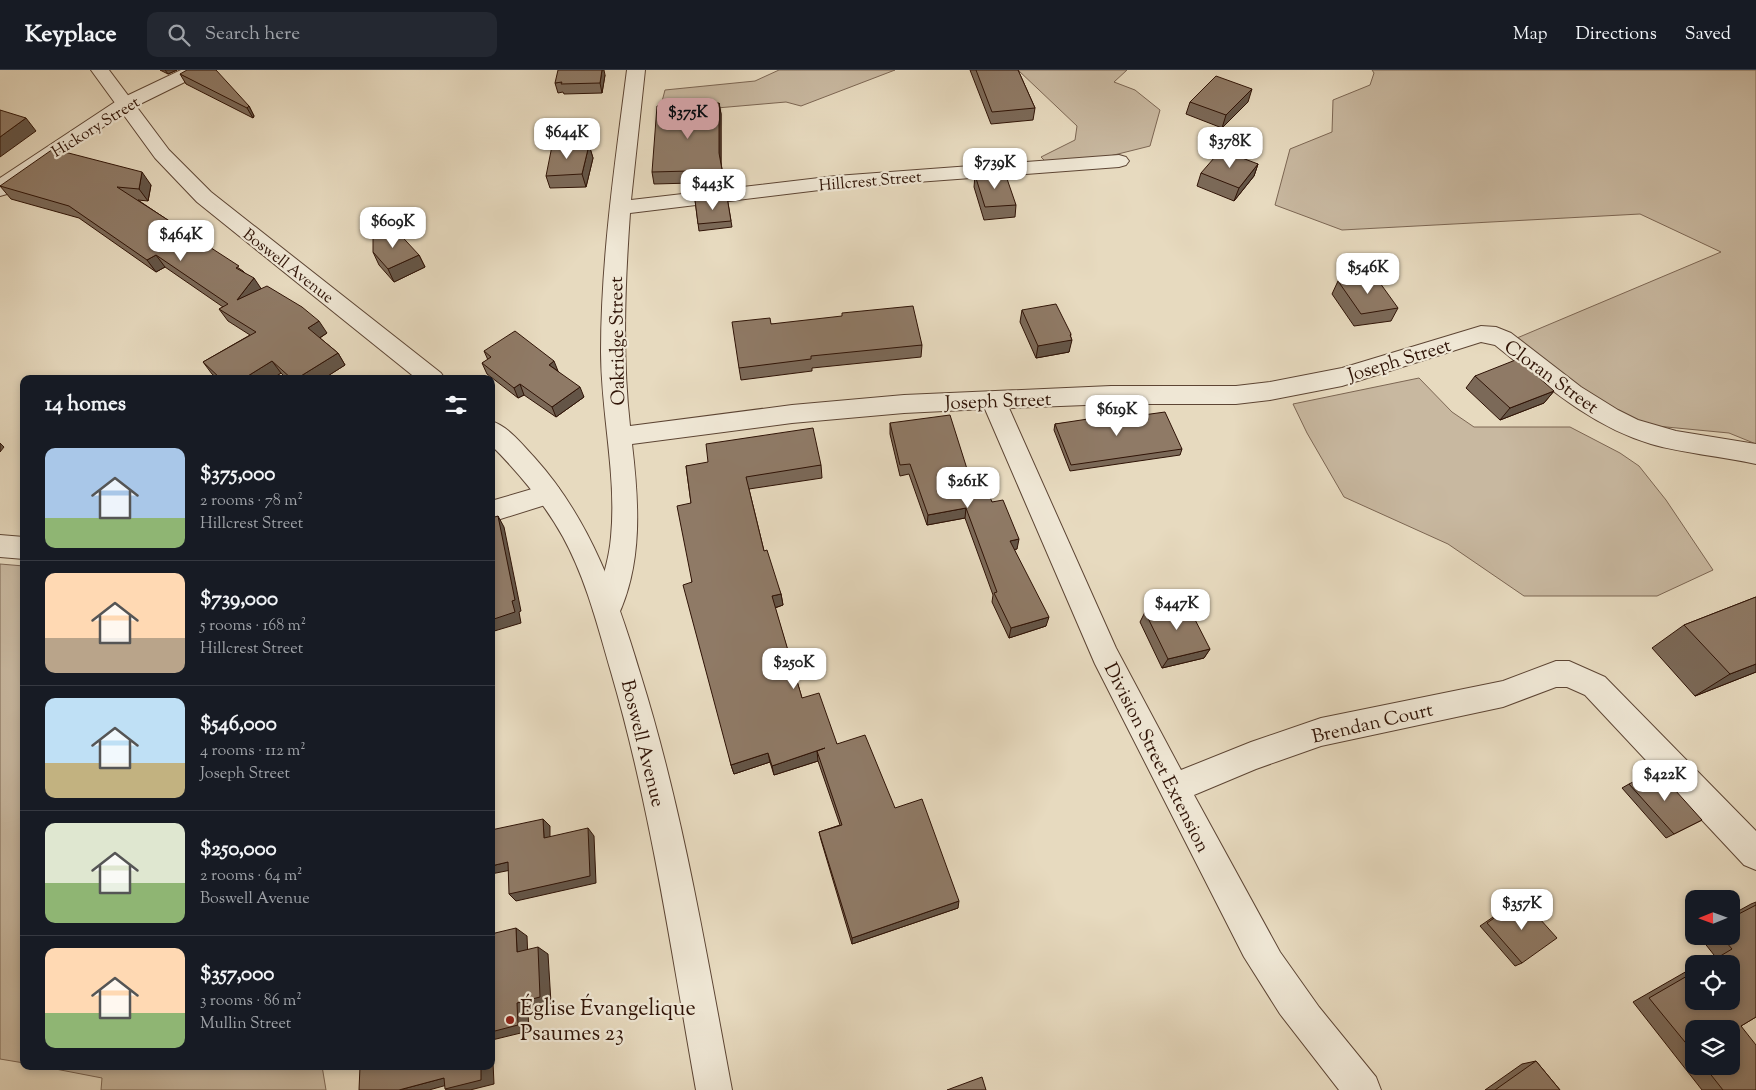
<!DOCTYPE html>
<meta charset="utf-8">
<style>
:root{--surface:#171b24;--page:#242831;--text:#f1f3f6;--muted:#9ea1a6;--line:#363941;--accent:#c59692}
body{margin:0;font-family:"Sorts Mill Goudy",serif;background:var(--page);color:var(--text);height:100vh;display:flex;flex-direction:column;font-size:19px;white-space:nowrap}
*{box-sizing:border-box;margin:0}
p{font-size:16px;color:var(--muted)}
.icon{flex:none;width:28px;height:28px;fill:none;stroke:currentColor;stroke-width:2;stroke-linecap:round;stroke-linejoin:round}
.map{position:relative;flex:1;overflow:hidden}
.side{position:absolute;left:20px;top:305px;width:475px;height:695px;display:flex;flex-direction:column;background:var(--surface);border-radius:10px;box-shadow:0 2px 8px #0003}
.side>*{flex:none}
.needle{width:32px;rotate:269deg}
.buttons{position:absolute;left:1685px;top:820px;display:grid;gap:10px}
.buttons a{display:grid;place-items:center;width:55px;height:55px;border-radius:10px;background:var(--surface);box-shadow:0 2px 8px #0003;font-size:25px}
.price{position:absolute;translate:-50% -42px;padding:0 11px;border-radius:10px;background:#fff;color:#222;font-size:16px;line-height:32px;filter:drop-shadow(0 1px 2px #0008)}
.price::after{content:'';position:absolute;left:50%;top:30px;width:15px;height:11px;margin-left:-8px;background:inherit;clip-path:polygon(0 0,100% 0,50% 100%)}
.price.on{background:var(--accent);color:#111}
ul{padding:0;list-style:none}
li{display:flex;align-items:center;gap:15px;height:125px;padding:0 25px}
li+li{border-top:1px solid var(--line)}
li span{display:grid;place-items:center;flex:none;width:140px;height:100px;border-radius:10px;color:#555}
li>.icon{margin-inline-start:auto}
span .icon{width:60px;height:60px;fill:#fffc;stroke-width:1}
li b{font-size:21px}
h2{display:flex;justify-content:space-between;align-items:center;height:60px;padding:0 25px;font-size:21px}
header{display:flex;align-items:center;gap:30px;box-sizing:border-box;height:70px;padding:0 25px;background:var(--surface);border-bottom:1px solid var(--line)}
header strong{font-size:24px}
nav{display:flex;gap:28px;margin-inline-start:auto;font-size:18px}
.search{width:350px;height:45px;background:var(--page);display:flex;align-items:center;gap:12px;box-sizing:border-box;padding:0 18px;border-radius:10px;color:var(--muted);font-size:19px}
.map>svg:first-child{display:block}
</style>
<header>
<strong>Keyplace</strong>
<div class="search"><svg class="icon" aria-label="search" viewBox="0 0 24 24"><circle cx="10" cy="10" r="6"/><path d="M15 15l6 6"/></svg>Search here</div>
<nav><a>Map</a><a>Directions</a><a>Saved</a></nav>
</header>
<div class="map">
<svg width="1756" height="1020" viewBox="0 0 1756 1020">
<rect width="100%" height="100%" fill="#e7dabf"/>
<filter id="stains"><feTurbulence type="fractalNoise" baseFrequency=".004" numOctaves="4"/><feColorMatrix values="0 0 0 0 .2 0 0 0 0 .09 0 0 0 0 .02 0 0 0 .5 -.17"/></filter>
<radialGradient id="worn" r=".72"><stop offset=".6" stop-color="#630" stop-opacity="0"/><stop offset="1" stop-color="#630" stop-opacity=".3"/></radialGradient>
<path fill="#c8b8a0" stroke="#7c6653" d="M779,0H895L801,36L786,32L659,43L665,20L755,11Z
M1018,0H1127L1114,12L1135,20L1160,40L1150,76L1110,86L1046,92L1041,87L1075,70L1077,56Z
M1372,0H1756V374L1729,363L1656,356L1644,353L1610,340L1517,268L1721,182L1640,144L1342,160L1275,135L1290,79L1332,62L1333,30L1370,15L1374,3Z
M1419,308L1452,342L1474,357H1570L1620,383L1639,396L1666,430L1713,500L1657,526H1524L1448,474L1344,427L1307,363L1293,334Z
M0,494L24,496V993L0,989Z
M40,996H322L326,1020H101L102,1008Z"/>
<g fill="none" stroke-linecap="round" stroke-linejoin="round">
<defs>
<path id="minor" d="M181,0H204L201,4L132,38L17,114L7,124L0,126V108L3,106L118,30Z
M627,0H645L631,130L836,106L1119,85L1126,87L1129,91L1126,95L1119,97L836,118L630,143C625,214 622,285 630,356L792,335L904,325L1111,316H1236L1270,312L1342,298L1481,256L1496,257L1511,263L1581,317L1618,340L1638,350L1676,361L1756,374V394C1721,386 1686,384 1651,374C1590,356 1543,313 1495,275L1481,272L1342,316L1270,330L1236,334H1111L1009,338L1116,578L1181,700L1251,672L1321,648L1503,611L1556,591H1569L1605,607L1756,761V800L1744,795L1585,625L1567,617H1556L1503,637L1321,676L1256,699L1194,725L1280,882L1319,937L1376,1007L1381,1020H1339L1280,944L1244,887L1095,594L985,339L904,343L792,353L632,374C639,433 643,494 617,548L607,552L597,548L593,540C600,516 609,492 611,467C617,405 601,344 601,282C601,188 615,94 627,0Z
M549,414L558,417L562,424L558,431L491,452V431Z
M0,465L24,467V489L0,487Z"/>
<path id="tertiary" d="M91,0H109L169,80L211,122L441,303L445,309H417L197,132L155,88Z
M491,351C508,356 522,374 534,387C591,450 617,526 641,606C683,741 706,881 732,1020H696C671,880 651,739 611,602C598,557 586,509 563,467C544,433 519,403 491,375Z"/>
</defs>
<use href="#minor" stroke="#5d4534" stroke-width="2"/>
<use href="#tertiary" stroke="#5d4534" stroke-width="2"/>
<use href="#minor" fill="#efe7d5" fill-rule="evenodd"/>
<use href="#tertiary" fill="#efe7d5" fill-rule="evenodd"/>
</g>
<path fill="#7b6958" stroke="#2f1306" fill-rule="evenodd" d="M160,0H177L168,4Z
M970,0H1018L1035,38L1033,50L991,54Z
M180,4L249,36L254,46L253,48L186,14Z
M605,5L602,23L564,24L563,22L558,23L555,13Z
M1190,32H1248L1222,58L1186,44Z
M719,33L721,44V93L725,117L693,121L692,113L654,114L652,102Z
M589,75L593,88L586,117L550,118L546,106Z
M1258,94L1254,106L1234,131L1197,116L1201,103Z
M975,105L1016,135L1015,147L984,150L974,117Z
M151,115L148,131L138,130L243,201L261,219L327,263L320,268L338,283L345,295L323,309H287L281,303L272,309H218L212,304L203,292L250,265L228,251L219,239L223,237L165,197L156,202L79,148L11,129L0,116Z
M727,127L732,157L699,161L695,130Z
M373,182L419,185L425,197L394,212L379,195Z
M1338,211L1398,238L1391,251L1354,256L1332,224Z
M1022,240L1071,267L1069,282L1036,288L1020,252Z
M771,254L922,275L921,287L812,298V301L741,310L739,298Z
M484,281L558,301L584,327L556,347L524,325L518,328L487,304L482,293L488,290Z
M1475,306L1554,321L1544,333L1500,350L1466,318Z
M1136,346L1182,379L1180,385L1070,401L1054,360L1055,354Z
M890,353L968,402L992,432L1017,479H1014L1046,556L1009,568L992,532L993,525L965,448L927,455L909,404L900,406L890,364Z
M821,395L822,408L749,419L764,481L781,524L783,535L775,538L802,628L837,674L895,738L958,838L852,874L821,770L819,762L840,755L818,691L774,705L770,692L734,704L731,695L692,512L691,433L686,396Z
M1756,527V602L1695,626L1652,578L1684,555Z
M1145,542L1210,579L1204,588L1162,598L1140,552Z
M1629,714L1702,750L1666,768L1622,718Z
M1522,829V893L1515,896L1480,856L1515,832Z
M1756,832V947L1741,956L1756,1020H1702L1633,932L1694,897V931L1731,894H1699L1714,885L1699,866H1731V845L1751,834ZM1694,959L1731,996H1694Z
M1536,991L1560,1020H1485L1522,994Z"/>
<path fill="#645547" stroke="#2f1306" d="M165,0H177L168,4Z
M602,0H604L605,5L602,23L600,13Z
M1252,19L1248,32L1222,58L1226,45Z
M719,33L721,44V95L719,83Z
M249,36L254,46L253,48L247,38Z
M26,48L36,61L0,87V67Z
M589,75L593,88L586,117L582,104Z
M1258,94L1254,106L1234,131L1239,118Z
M142,102L151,115L148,131L139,119Z
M156,185L165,197L156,202L147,190Z
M419,185L425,197L394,212L388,199Z
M254,208L262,220L237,230Z
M319,251L327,263L316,270L308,258Z
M1071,264L1070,270H1072L1069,282L1036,288L1038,276Z
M338,283L345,295L323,309H296Z
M272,291L281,303L272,309H243Z
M554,291L558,301L549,295Z
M520,314L524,325L518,328L514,318Z
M580,317L584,327L556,347L552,337Z
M1554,321L1544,333L1500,350L1510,338Z
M0,373L4,377L0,382Z
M966,438L965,448L927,455L928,445Z
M498,446L504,457L521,541L519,542L521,553L491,562V550Z
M1019,469L1017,479L1008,481L1010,471Z
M781,524L783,535L774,538L772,526Z
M1049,547L1046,556L1009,568L1011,558Z
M1210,579L1204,588L1162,598L1168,589Z
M1756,594V602L1695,626L1730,604Z
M825,678L817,681L818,691L774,705L772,696Z
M768,683L770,692L734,704L731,695Z
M543,749L550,756V775L544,768Z
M588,758L594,766L596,813L516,831L509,824Z
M508,792L516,799L491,804V796Z
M959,831L958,838L852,874V868Z
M516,858L527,866L528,890L517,882Z
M538,877L548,884L551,933L528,940L529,961L492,970L494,1014L470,1020H447L445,1019L481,996H491V962L517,933Z
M444,1008L458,1012L429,1020H399Z"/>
<path fill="#8f7a66" stroke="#2f1306" d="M187,0H216L249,36L247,38L180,4Z
M558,0H602L600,13L561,14L562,12L555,13Z
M976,0H1018L1035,38L992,42Z
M1216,6L1252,19L1226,45L1190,32Z
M719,33V83L723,105L691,109L690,101L652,102L657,36Z
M0,40L26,48L0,67Z
M589,75L582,104L546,106L552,76Z
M53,79L142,102L139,119L117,117L239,196L236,198L254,208L237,230L267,216L302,237L319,251L308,258L338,283L296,309H292L272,291L243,309H221L203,292L256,262L219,239L228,234L156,185L147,190L69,136L0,116Z
M1221,80L1258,94L1239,118L1201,103Z
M1005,103L1016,135L985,137L975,105Z
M727,127L731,151L698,154L695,130Z
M394,158L419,185L388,199L373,182V168Z
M1375,206L1398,238L1361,244L1338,211Z
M1056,234L1071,264L1070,265L1072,270L1038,276L1022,240Z
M913,236L922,275L811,286V289L739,298L732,252L770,248L771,254L842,246V243Z
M515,261L554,291L549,295L580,317L552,337L520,314L514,318L482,293L491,287L484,281Z
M1518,289L1554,321L1510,338L1475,306Z
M1134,342L1136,346L1165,342L1182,379L1071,395L1055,354Z
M950,345L968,402L979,400L992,432L1003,430L1019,469L1010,471L1049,547L1011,558L994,523L997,522L966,438L928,445L910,394L900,395L890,353Z
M813,358L821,395L746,407L764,481L767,480L781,524L772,526L802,628L819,623L837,674L865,665L895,738L922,729L959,831L852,868L819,762L842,755L817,681L825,678L772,696L768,683L731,695L683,515L692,512L677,436L691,433L686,396L708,392L706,374Z
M498,446L515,530L512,531L515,542L491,550V448Z
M1756,527V594L1730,604L1684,555Z
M1186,532L1210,579L1168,589L1145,542Z
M1657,700L1702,750L1674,764L1629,714Z
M543,749L544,768L588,758L590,806L509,824L508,792L491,796V760Z
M1522,829L1557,868L1522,893L1487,853Z
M1756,835V947L1741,956L1756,975V1020H1723L1704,996H1731V959H1694V983L1649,928L1694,902V931H1731V894H1707L1732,879L1721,866H1731V848Z
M516,858L517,882L538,877L540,927L517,933L518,955L491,962V864Z
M1536,991L1560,1020H1495Z
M360,996H481V1010L445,1019L444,1008L399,1020H359Z
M982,1007L986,1020H947Z"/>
<circle fill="#8f2418" stroke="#efe7d5" stroke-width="2" cx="510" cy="950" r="5"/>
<g text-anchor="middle" stroke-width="4.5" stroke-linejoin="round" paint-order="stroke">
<g font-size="16" fill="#2f1306" stroke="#efe7d5">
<text transform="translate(95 56) rotate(-32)" y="6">Hickory Street</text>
<text transform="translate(870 110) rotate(-5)" y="6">Hillcrest Street</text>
<text transform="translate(289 195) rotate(38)" y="6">Boswell Avenue</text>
</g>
<g font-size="19" fill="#2f1306" stroke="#efe7d5">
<text transform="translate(616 271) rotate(-91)" y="7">Oakridge Street</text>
<text transform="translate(1399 289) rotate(-17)" y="7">Joseph Street</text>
<text transform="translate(1552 306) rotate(36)" y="7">Cloran Street</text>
<text transform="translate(998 330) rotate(-2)" y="7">Joseph Street</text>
<text transform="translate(1372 652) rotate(-13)" y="7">Brendan Court</text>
<text transform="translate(644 673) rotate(76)" y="7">Boswell Avenue</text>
<text transform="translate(1158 687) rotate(63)" y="7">Division Street Extension</text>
</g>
<g font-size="22" fill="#2f1306" stroke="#efe7d5" text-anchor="start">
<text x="520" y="945">Église Évangelique<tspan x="520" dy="25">Psaumes 23</tspan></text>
</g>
</g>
<rect width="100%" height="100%" filter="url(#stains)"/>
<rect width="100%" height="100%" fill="url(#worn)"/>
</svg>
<div class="buttons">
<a><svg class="needle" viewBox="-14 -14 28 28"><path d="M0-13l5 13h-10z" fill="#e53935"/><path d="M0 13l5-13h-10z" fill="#9ea1a6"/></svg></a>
<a><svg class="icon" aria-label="locate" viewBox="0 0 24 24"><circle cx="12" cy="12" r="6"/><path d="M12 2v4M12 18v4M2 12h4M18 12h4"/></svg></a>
<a><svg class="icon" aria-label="layers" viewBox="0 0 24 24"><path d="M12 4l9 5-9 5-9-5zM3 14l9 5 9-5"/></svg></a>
</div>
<b class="price on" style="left:688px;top:70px">$375K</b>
<b class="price" style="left:567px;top:90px">$644K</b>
<b class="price" style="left:1230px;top:99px">$378K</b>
<b class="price" style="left:995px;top:120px">$739K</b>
<b class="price" style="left:713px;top:141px">$443K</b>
<b class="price" style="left:393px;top:179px">$609K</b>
<b class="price" style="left:181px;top:192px">$464K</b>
<b class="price" style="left:1368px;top:225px">$546K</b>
<b class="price" style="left:1117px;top:367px">$619K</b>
<b class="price" style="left:968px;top:439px">$261K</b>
<b class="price" style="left:1177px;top:561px">$447K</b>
<b class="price" style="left:794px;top:620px">$250K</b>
<b class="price" style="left:1665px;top:732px">$422K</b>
<b class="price" style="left:1522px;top:861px">$357K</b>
<section class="side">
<h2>14 homes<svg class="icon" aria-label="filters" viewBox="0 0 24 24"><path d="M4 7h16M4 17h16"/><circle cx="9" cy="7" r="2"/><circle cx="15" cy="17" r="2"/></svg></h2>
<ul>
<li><span style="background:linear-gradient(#a9c7e8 70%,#8fb573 0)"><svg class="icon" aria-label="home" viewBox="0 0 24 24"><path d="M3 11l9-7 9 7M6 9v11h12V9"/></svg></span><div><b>$375,000</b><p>2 rooms · 78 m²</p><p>Hillcrest Street</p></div></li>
<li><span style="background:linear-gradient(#ffd9b3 65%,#b9a48a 0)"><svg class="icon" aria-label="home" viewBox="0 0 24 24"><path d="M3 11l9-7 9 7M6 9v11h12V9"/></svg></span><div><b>$739,000</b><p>5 rooms · 168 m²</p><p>Hillcrest Street</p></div></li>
<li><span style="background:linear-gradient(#bfe0f5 65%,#c2b280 0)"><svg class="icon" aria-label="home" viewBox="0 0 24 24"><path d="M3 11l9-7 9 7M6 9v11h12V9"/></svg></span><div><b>$546,000</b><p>4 rooms · 112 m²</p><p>Joseph Street</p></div></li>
<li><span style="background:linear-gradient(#dfe7d0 60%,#8fb573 0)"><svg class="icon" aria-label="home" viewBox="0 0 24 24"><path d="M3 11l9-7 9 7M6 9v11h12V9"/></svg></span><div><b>$250,000</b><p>2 rooms · 64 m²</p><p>Boswell Avenue</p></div></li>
<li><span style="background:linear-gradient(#ffd9b3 65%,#8fb573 0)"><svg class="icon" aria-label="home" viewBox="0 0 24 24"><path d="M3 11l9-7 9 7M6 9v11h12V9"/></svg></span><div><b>$357,000</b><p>3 rooms · 86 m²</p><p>Mullin Street</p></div></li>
</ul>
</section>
</div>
